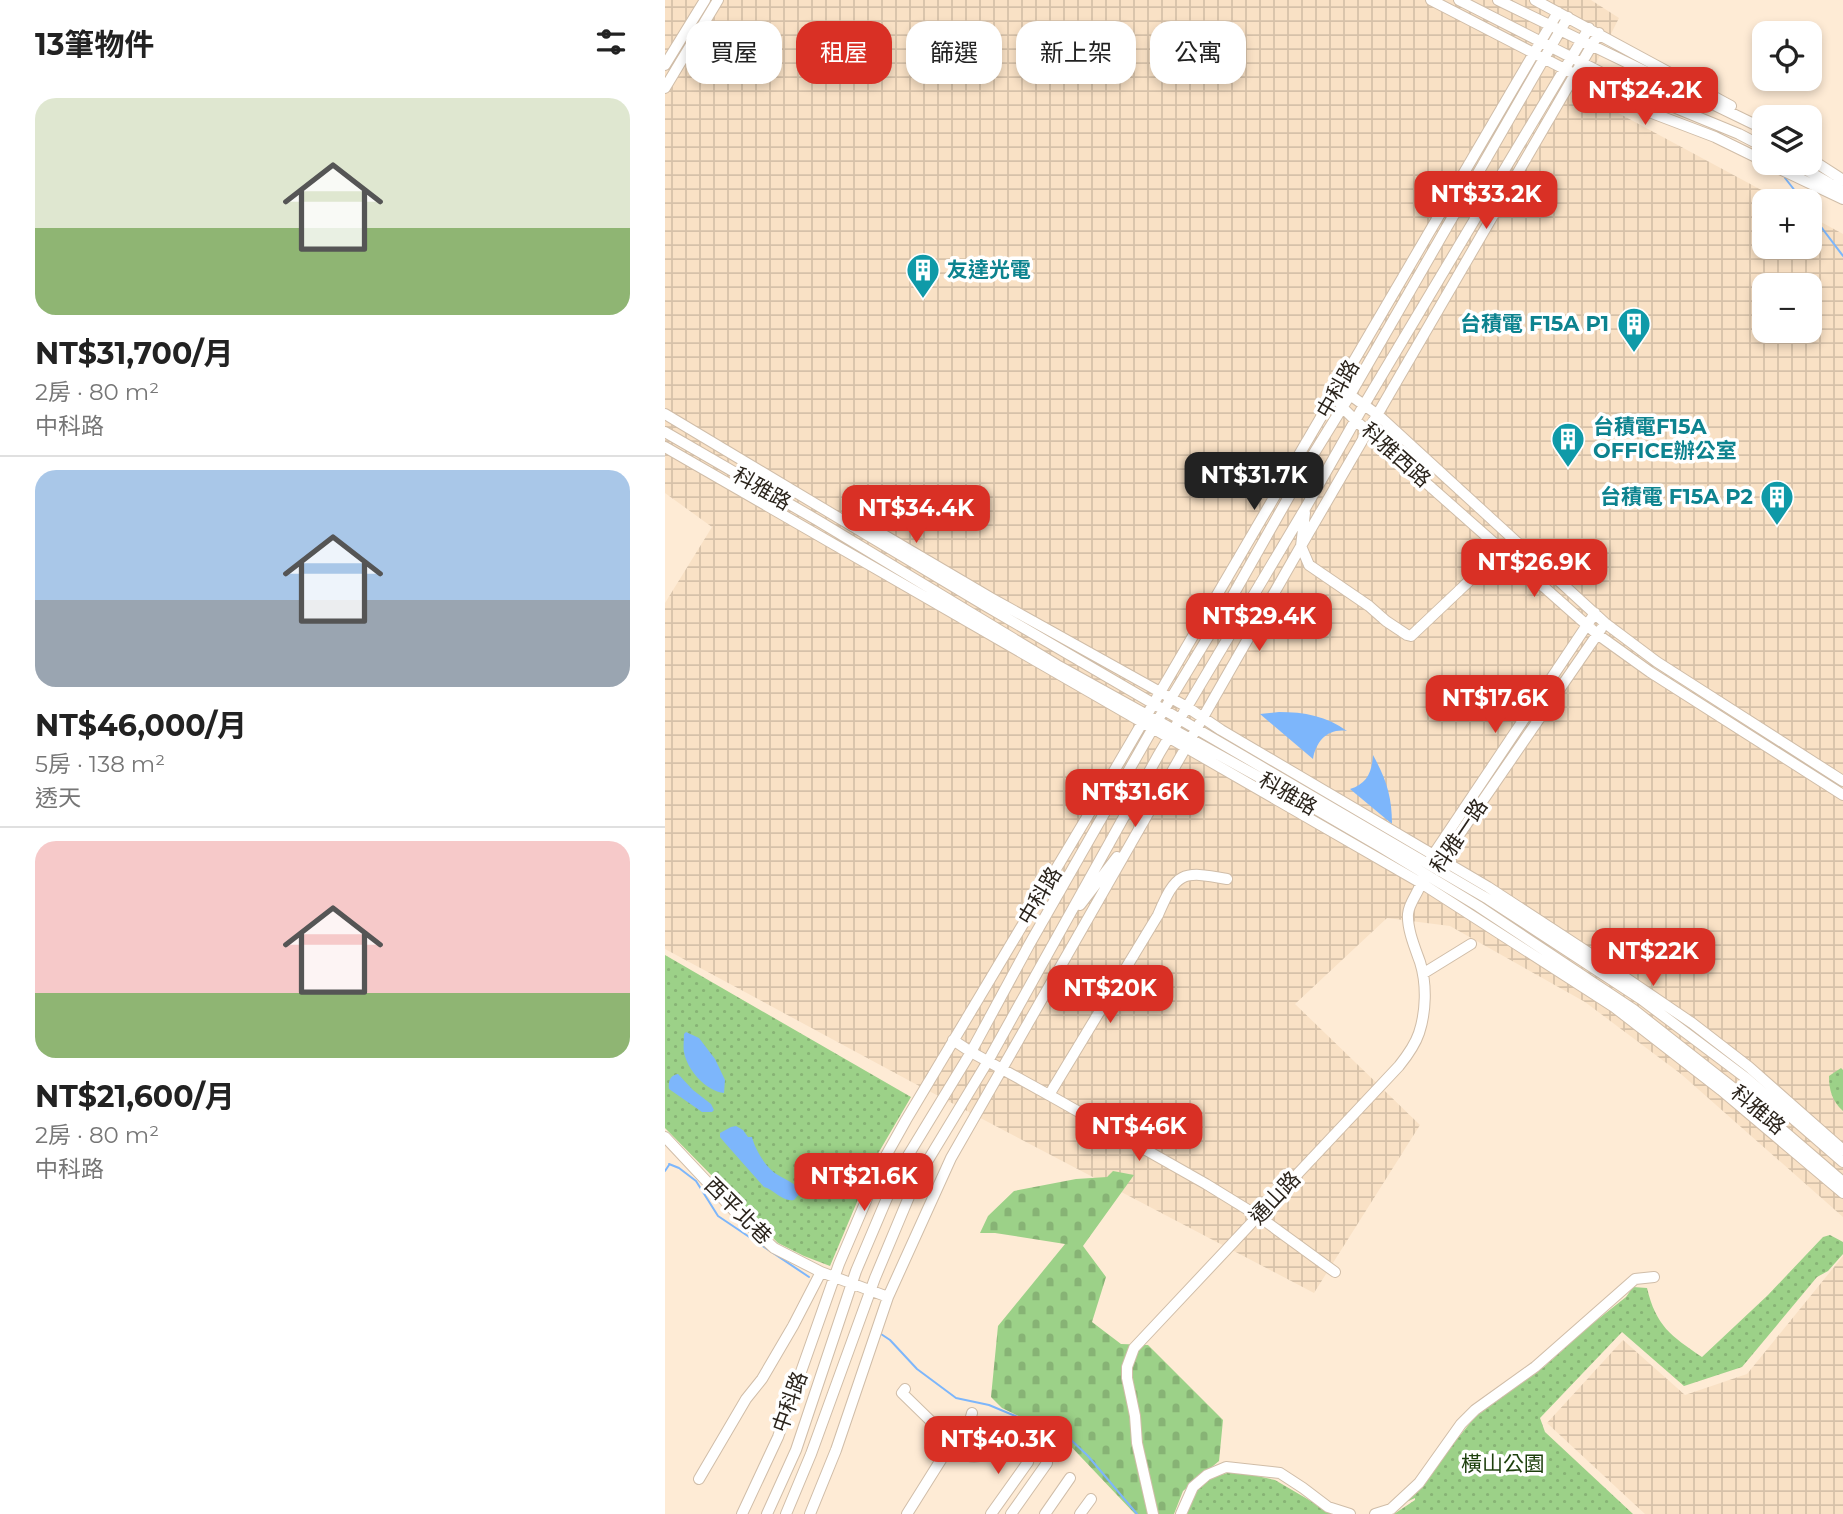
<!DOCTYPE html>
<html lang="zh-TW">
<meta charset="utf-8">
<style>
:root{--surface:#fff;--page:#f6f6f6;--text:#222;--muted:#767676;--line:#e0e0e0;--accent:#d93025}
body{margin:0;font-family:Montserrat,"Noto Sans TC",sans-serif;background:var(--page);color:var(--text);height:100vh;display:flex;flex-direction:column;font-size:26px;white-space:nowrap}
*{box-sizing:border-box;margin:0}
p{font-size:23px;color:var(--muted)}
.icon{flex:none;width:38px;height:38px;fill:none;stroke:currentColor;stroke-width:2;stroke-linecap:round;stroke-linejoin:round}
.map{position:relative;flex:1;overflow:hidden}
.drawer{display:flex;flex-direction:column;background:var(--surface);width:665px}
.drawer>*{flex:none}
.top-card{position:absolute;left:21px;top:21px;width:665px;height:63px;display:flex;gap:14px}
.controls{position:absolute;left:1087px;top:21px;display:grid;gap:14px}
.controls a{display:grid;place-items:center;width:70px;height:70px;border-radius:14px;background:var(--surface);box-shadow:0 4px 10px #0003;font-size:35px}
.price{position:absolute;translate:-50% -60px;padding:0 16px;border-radius:14px;background:var(--accent);color:#fff;font-size:23px;line-height:46px;filter:drop-shadow(0 2px 4px #0008)}
.price::after{content:'';position:absolute;left:50%;top:42px;width:21px;height:16px;margin-left:-10px;background:inherit;clip-path:polygon(0 0,100% 0,50% 100%)}
.price.on{background:#222;color:#fff}
ul{padding:0;list-style:none}
li{display:grid;align-content:center;gap:14px;height:371px;padding:0 35px}
li+li{border-top:2px solid var(--line)}
li span{display:grid;place-items:center;height:217px;border-radius:21px;color:#555}
li>.icon{margin-inline-start:auto}
span .icon{width:126px;height:126px;fill:#fffc;stroke-width:1}
li b{font-size:30px}
h2{display:flex;justify-content:space-between;align-items:center;height:84px;padding:0 35px;font-size:30px}
.tag{padding:0 24px;border-radius:21px;background:var(--surface);box-shadow:0 4px 10px #0003;font-size:24px;line-height:63px}
.tag.on{background:var(--accent);color:#fff}
main{display:flex;flex:1;min-height:0}
.map>svg:first-child{display:block}
</style>
<main>
<section class="drawer">
<h2>13筆物件<svg class="icon" aria-label="filters" viewBox="0 0 24 24"><path d="M4 7h16M4 17h16"/><circle cx="9" cy="7" r="2"/><circle cx="15" cy="17" r="2"/></svg></h2>
<ul>
<li><span style="background:linear-gradient(#dfe7d0 60%,#8fb573 0)"><svg class="icon" aria-label="home" viewBox="0 0 24 24"><path d="M3 11l9-7 9 7M6 9v11h12V9"/></svg></span><div><b>NT$31,700/月</b><p>2房 · 80 m²</p><p>中科路</p></div></li>
<li><span style="background:linear-gradient(#a9c7e8 60%,#9aa5b1 0)"><svg class="icon" aria-label="home" viewBox="0 0 24 24"><path d="M3 11l9-7 9 7M6 9v11h12V9"/></svg></span><div><b>NT$46,000/月</b><p>5房 · 138 m²</p><p>透天</p></div></li>
<li><span style="background:linear-gradient(#f6c9c9 70%,#8fb573 0)"><svg class="icon" aria-label="home" viewBox="0 0 24 24"><path d="M3 11l9-7 9 7M6 9v11h12V9"/></svg></span><div><b>NT$21,600/月</b><p>2房 · 80 m²</p><p>中科路</p></div></li>
</ul>
</section>
<div class="map">
<svg width="1178" height="1514" viewBox="0 0 1178 1514">
<defs>
<pattern id="industrial-grid" width="8" height="8" patternUnits="userSpaceOnUse" patternTransform="scale(1.75)"><rect width="8" height="8" fill="#f9e1c5"/><path d="M0 4h8M4 0v8" fill="none" stroke="#d6c1a9"/></pattern>
<pattern id="green-dots" width="8" height="8" patternUnits="userSpaceOnUse" patternTransform="scale(1.75)"><rect width="8" height="8" fill="#9cd188"/><path d="M2 2h.1M6 6h.1" fill="none" stroke="#87b375" stroke-width="1.8" stroke-linecap="round"/></pattern>
<pattern id="cemetery-stones" width="16" height="16" patternUnits="userSpaceOnUse" patternTransform="scale(1.75)"><rect width="16" height="16" fill="#9cd188"/><path d="M2 7V4a2 2 0 0 1 4 0v3zM10 15v-3a2 2 0 0 1 4 0v3z" fill="#87b375"/></pattern>
</defs>
<rect width="100%" height="100%" fill="#feebd5"/>
<path fill="url(#industrial-grid)" fill-rule="evenodd" d="M0,0H926L954,18L916,93L1117,201H1099V247H1144L1145,216L1178,234V1217L1016,1074L920,1002L785,926L722,918L630,1004L755,1125L649,1293L243,1080L0,949V603L47,527L0,493ZM1099,285H1144V331H1099Z
M1178,1256V1514H980L882,1423L958,1340L1020,1395L1082,1374Z"/>
<path fill="url(#green-dots)" d="M0,955L246,1097L211,1157L165,1266L139,1256L113,1243L0,1128Z
M1176,1068L1178,1070V1111C1167,1101 1164,1090 1164,1076Z
M1165,1235L1178,1242V1254L1163,1271L1152,1277L1077,1367L1019,1386L957,1332L875,1418L880,1432L968,1514H729L750,1500V1498L726,1509L783,1450L806,1422L815,1409L879,1367L922,1328L961,1297L968,1287L982,1288C991,1326 1006,1336 1037,1357L1103,1295L1158,1237Z
M565,1472L583,1474L610,1480L668,1514H522L528,1487L553,1476Z"/>
<path fill="url(#cemetery-stones)" d="M448,1171L469,1175L418,1246L441,1277L427,1322L456,1344L483,1345L558,1420L554,1461L518,1491L509,1514H470L397,1437L337,1408L326,1397L333,1326L400,1244L330,1233H315L323,1216L349,1191L411,1179L442,1177Z"/>
<path fill="#7db6fb" d="M614,712C639,712 662,716 682,731C663,728 651,741 648,759L595,714Z
M708,755C721,779 727,796 727,824L685,789C702,784 707,772 708,755Z
M21,1032L34,1038L50,1059L60,1080L59,1093C41,1091 22,1070 19,1052C18,1047 19,1040 19,1034Z
M13,1074L28,1090L46,1104L49,1110L47,1112H37L4,1089C3,1082 5,1075 13,1074Z
M71,1126L78,1130L83,1137H87C90,1150 102,1169 113,1175C122,1181 131,1182 135,1193L129,1200C117,1202 110,1190 99,1187L60,1143L55,1137V1133L66,1127Z"/>
<g fill="none" stroke-linecap="round" stroke-linejoin="round">
<path stroke="#7db6fb" stroke-width="2" d="M1120,178L1138,201
M1144,211L1178,256
M4,1164L14,1168L31,1181L53,1216L144,1277
M0,1171L4,1165
M216,1334L225,1340L252,1369L291,1398L324,1405L405,1439L423,1456L472,1514"/>
<defs>
<path id="minor" d="M766,0L979,110L1050,137L1099,161
M794,0L984,97L1074,134L1099,147
M833,0L1099,129
M870,0L1066,106
M0,65L40,0
M0,88L53,0
M1144,158L1178,180
M1102,163L1178,199
M1129,163L1178,191
M679,394L685,395L713,415L940,623L992,662L1178,781
M674,402L677,407L690,420L932,634L985,672L1178,795
M0,414L321,606L823,899L976,999L1081,1078L1178,1162
M0,432L152,520L392,665L628,796L714,846L813,906L969,1010L1072,1091L1178,1182
M0,447L756,883L949,1007L1056,1090L1178,1193
M640,513L636,546L644,565L704,606L721,621L742,635L746,636L837,550
M195,521L326,598L522,707L556,730L823,887L927,955L1027,1023L1084,1067L1178,1150
M766,858L930,613
M774,864L936,629
M415,905L452,857
M759,973L806,944
M288,1040L306,1052L384,1095L541,1184L593,1216L670,1272
M384,1095L493,915C511,873 516,870 562,879
M0,1137L76,1218L109,1248L156,1272L223,1297
M240,1389L237,1393L275,1430L277,1440L284,1447L242,1514
M284,1447C298,1455 304,1459 321,1455L330,1436
M296,1454L307,1413
M34,1479L81,1399L97,1379L128,1326L156,1272
M77,1514L113,1437L174,1264L218,1161L241,1120L428,807L893,12
M102,1514L131,1450L191,1271L233,1172L306,1052L364,945L488,728L563,604L643,463L685,395L903,17
M121,1514L146,1454L210,1278L251,1180L323,1061L494,754L641,507L699,405L924,28
M145,1514L171,1450L223,1297L286,1158L636,546L934,33
M326,1514L363,1462L366,1452
M346,1514L382,1463
M380,1514L405,1478
M415,1514L426,1499
M488,1514L472,1443L470,1416L462,1378V1367L469,1348L734,1066C742,1056 750,1045 754,1033C761,1012 762,984 755,962C750,948 742,929 743,914C744,901 756,891 757,878
M516,1514L528,1487L542,1475L561,1467L615,1473L638,1488L663,1507L685,1514
M710,1514L726,1509L754,1483L796,1424L810,1410L870,1367L970,1279L989,1277"/>
</defs>
<use href="#minor" stroke="#d0bda8" stroke-width="12"/>
<use href="#minor" stroke="#fff" stroke-width="10"/>
</g>
<defs>
<symbol id="building-pin" viewBox="-11 -11 22 30"><path d="M0 17L-7.5 6A9.5 9.5 0 1 1 7.5 6Z" fill="#0f9aa8" stroke="#fff"/><path d="M-4-6H4V6H1V3H-1V6H-4ZM-2.5-4.3h1.7v1.8h-1.7ZM.8-4.3h1.7v1.8H.8ZM-2.5-1h1.7V.8h-1.7ZM.8-1h1.7V.8H.8Z" fill="#fff"/></symbol>
</defs>
<g fill-rule="evenodd">
<use href="#building-pin" x="239" y="251" width="38" height="52"/>
<use href="#building-pin" x="950" y="305" width="38" height="52"/>
<use href="#building-pin" x="884" y="420" width="38" height="52"/>
<use href="#building-pin" x="1093" y="478" width="38" height="52"/>
</g>
<g text-anchor="middle" stroke-width="7" stroke-linejoin="round" paint-order="stroke">
<g font-size="21" font-weight="bold" fill="#0d838f" stroke="#fff" text-anchor="start">
<text x="282" y="277">友達光電</text>
<text x="944" y="331" text-anchor="end">台積電 F15A P1</text>
<text x="928" y="434">台積電F15A<tspan x="928" dy="24">OFFICE辦公室</tspan></text>
<text x="1088" y="504" text-anchor="end">台積電 F15A P2</text>
</g>
<g font-size="21" fill="#2b241c" stroke="#fff">
<text transform="translate(673 389) rotate(-60)" y="7">中科路</text>
<text transform="translate(731 455) rotate(42)" y="7">科雅西路</text>
<text transform="translate(97 489) rotate(30)" y="7">科雅路</text>
<text transform="translate(623 794) rotate(30)" y="7">科雅路</text>
<text transform="translate(794 836) rotate(-56)" y="7">科雅一路</text>
<text transform="translate(375 896) rotate(-59)" y="7">中科路</text>
<text transform="translate(1093 1110) rotate(40)" y="7">科雅路</text>
<text transform="translate(610 1198) rotate(-47)" y="7">通山路</text>
<text transform="translate(73 1211) rotate(45)" y="7">西平北巷</text>
<text transform="translate(125 1402) rotate(-70)" y="7">中科路</text>
</g>
<g font-size="21" fill="#1c3f0c" stroke="#fff">
<text x="838" y="1471">橫山公園</text>
</g>
</g>
</svg>
<div class="controls">
<a><svg class="icon" aria-label="locate" viewBox="0 0 24 24"><circle cx="12" cy="12" r="6"/><path d="M12 2v4M12 18v4M2 12h4M18 12h4"/></svg></a>
<a><svg class="icon" aria-label="layers" viewBox="0 0 24 24"><path d="M12 4l9 5-9 5-9-5zM3 14l9 5 9-5"/></svg></a>
<a>+</a>
<a>−</a>
</div>
<b class="price" style="left:980px;top:127px">NT$24.2K</b>
<b class="price" style="left:821px;top:231px">NT$33.2K</b>
<b class="price on" style="left:589px;top:512px">NT$31.7K</b>
<b class="price" style="left:251px;top:545px">NT$34.4K</b>
<b class="price" style="left:869px;top:599px">NT$26.9K</b>
<b class="price" style="left:594px;top:653px">NT$29.4K</b>
<b class="price" style="left:830px;top:735px">NT$17.6K</b>
<b class="price" style="left:470px;top:829px">NT$31.6K</b>
<b class="price" style="left:988px;top:988px">NT$22K</b>
<b class="price" style="left:445px;top:1025px">NT$20K</b>
<b class="price" style="left:474px;top:1163px">NT$46K</b>
<b class="price" style="left:199px;top:1213px">NT$21.6K</b>
<b class="price" style="left:333px;top:1476px">NT$40.3K</b>
<div class="top-card">
<a class="tag">買屋</a>
<a class="tag on">租屋</a>
<a class="tag">篩選</a>
<a class="tag">新上架</a>
<a class="tag">公寓</a>
</div>
</div>
</main>
